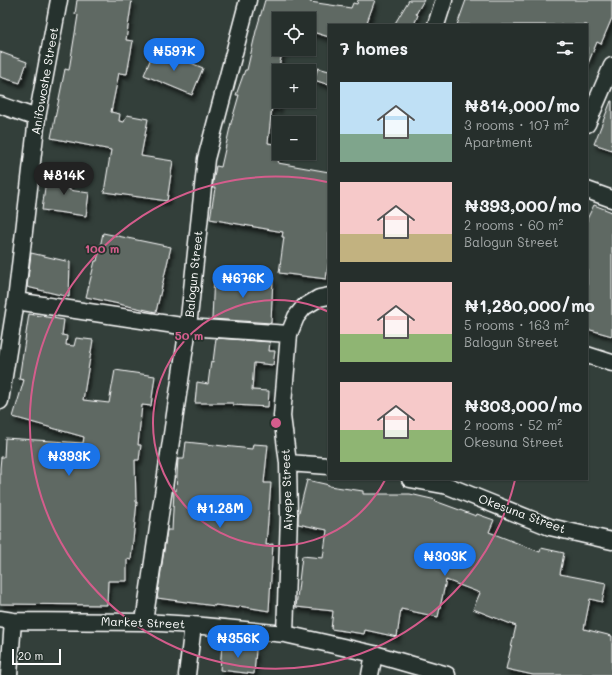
<!DOCTYPE html>
<meta charset="utf-8">
<style>
:root{--surface:#262f2c;--page:#323b38;--text:#f1f3f6;--muted:#a4a9a9;--line:#424a48;--accent:#1a73e8}
body{margin:0;font-family:Mali,sans-serif;background:var(--page);color:var(--text);height:100vh;display:flex;flex-direction:column;font-size:15px;white-space:nowrap}
*{box-sizing:border-box;margin:0}
p{font-size:13px;color:var(--muted)}
.icon{flex:none;width:22px;height:22px;fill:none;stroke:currentColor;stroke-width:2;stroke-linecap:round;stroke-linejoin:round}
.map{position:relative;flex:1;overflow:hidden}
.details{position:absolute;left:328px;top:24px;width:260px;height:456px;display:flex;flex-direction:column;background:var(--surface);border-radius:0px;box-shadow:0 1px 3px #0004,0 0 0 1px var(--line)}
.details>*{flex:none}
.buttons{position:absolute;left:272px;top:12px;display:grid;gap:8px}
.buttons a{display:grid;place-items:center;width:44px;height:44px;border-radius:0px;background:var(--surface);box-shadow:0 1px 3px #0004,0 0 0 1px var(--line);font-size:20px}
.scale{position:absolute;left:12px;bottom:10px;width:49px;box-sizing:border-box;padding-left:4px;border:2px solid #fff;border-top:0;font-size:11px;line-height:14px;white-space:nowrap;color:#fff;-webkit-text-stroke:3px #26332d;paint-order:stroke}
.price{position:absolute;translate:-50% -34px;padding:0 9px;border-radius:14px;background:var(--accent);color:#fff;font-size:13px;line-height:26px;filter:drop-shadow(0 1px 2px #0008)}
.price::after{content:'';position:absolute;left:50%;top:24px;width:12px;height:9px;margin-left:-6px;background:inherit;clip-path:polygon(0 0,100% 0,50% 100%)}
.price.on{background:#222;color:#fff}
ul{padding:0;list-style:none}
li{display:flex;align-items:center;gap:12px;height:100px;padding:0 12px}
li span{display:grid;place-items:center;flex:none;width:112px;height:80px;border-radius:0px;color:#555}
li>.icon{margin-inline-start:auto}
span .icon{width:48px;height:48px;fill:#fffc;stroke-width:1}
li b{font-size:17px}
h2{display:flex;justify-content:space-between;align-items:center;height:48px;padding:0 12px;font-size:17px}
.map>svg:first-child{display:block}
</style>
<div class="map">
<svg width="612" height="675" viewBox="0 0 612 675">
<defs>
<filter id="shadow"><feDropShadow dx="2.5" dy="4.5" stdDeviation="2" flood-color="#0009"/></filter>
</defs>
<rect width="100%" height="100%" fill="#333f3a"/>
<filter id="ink" filterUnits="userSpaceOnUse"><feTurbulence type="fractalNoise" baseFrequency=".025" numOctaves="2"/><feDisplacementMap in="SourceGraphic" scale="8" xChannelSelector="R" yChannelSelector="G"/><feConvolveMatrix kernelMatrix="1 2 1 2 8 2 1 2 1" color-interpolation-filters="sRGB"/></filter>
<g filter="url(#ink)">
<path fill="#5f6964" stroke="#fff" filter="url(#shadow)" d="M77,0H132L126,40L133,41L127,74L119,73L111,112L120,114L119,121L124,122L127,115L148,119L141,156L173,161L167,201L104,192L111,150L51,138L65,69L69,70L78,15L75,14Z
M265,0H310V2L351,8L353,3L357,4L358,0H375L366,25H329V37L309,31V19H279V49H283L276,80L279,81V109L272,106L268,143L279,145V158L278,163L329,172V259L326,279L279,273L284,237H282L283,232L210,219L215,188H212L216,166L221,167L231,123L239,95H236L245,70H247L256,31Z
M409,0H424L416,14L418,15L414,25H394Z
M466,0H612V18L601,44L597,42L587,66V25H457Z
M155,48L203,68L192,95L144,75Z
M0,52L27,62L20,83L0,77Z
M318,68L329,71V85L314,80Z
M611,101H612V150L594,144Z
M47,172L71,175L69,190L89,193L86,216L42,210Z
M594,205L612,212V336L587,329V219Z
M103,233L171,247L156,312L86,297L95,261H97Z
M31,253L70,262L69,297L27,287Z
M214,275L273,278L271,323L212,319Z
M29,314L64,320L62,335L67,336L66,345L74,346L76,338L93,340L83,400L109,403L115,370L155,376L151,406L142,405L138,445H141L139,460H135L136,502H137L131,560L127,559V581H108L107,605L0,604V468L1,457H4L5,438L83,443L84,437L13,417L24,380L19,379Z
M216,338L270,342L269,351H275L273,365L254,363L252,390L269,391L268,407L233,405V403H195L197,382L208,384L211,361L213,362Z
M186,442L252,449L253,444L268,445L264,483H271L266,545L273,544L269,611L239,606V608L215,605V606L157,598L167,530H172L174,491H176L178,459H184Z
M307,480L329,485V486L363,491V494H410L436,500L435,501L476,516L477,514L494,520L489,532L540,552L541,548L564,553L560,574L606,583L602,602L590,599L584,629L612,636V675H533L506,669L516,626L473,609L480,593L446,580L438,617L401,609L397,637L365,630L364,634L331,629L333,611L296,607L302,556L323,558L327,530L298,524V516Z
M222,644L256,650L254,674L220,670Z"/>
<g fill="none" stroke-linecap="round" stroke-linejoin="round">
<defs>
<path id="minor" d="M436,25L444,0
M0,105L37,118
M587,124L612,66
M587,190L612,199
M16,301L188,327L289,334
M587,355L612,363
M0,401L16,301L37,118L59,0
M288,463L329,466
M410,479L448,486L550,527L612,541
M0,619L13,621L144,622L193,625L285,634L374,654L447,675
M144,622L188,327L206,159L248,0
M285,634L289,515L288,463L282,416L289,334L296,317L304,307L319,298L329,296
M9,675L13,621
M187,675L193,625
M370,675L374,654"/>
</defs>
<use href="#minor" stroke="#fff" stroke-width="19"/>
<use href="#minor" stroke="#26332d" stroke-width="16"/>
</g>
</g>
<g fill="none" stroke="#d45d8c" stroke-width="2">
<path d="M385 480A123 123 0 1 1 329 312"/>
<path d="M515 480A246 246 0 1 1 327 182"/>
</g>
<g text-anchor="middle" stroke-width="3.5" stroke-linejoin="round" paint-order="stroke">
<g font-size="12" fill="#fff" stroke="#26332d">
<text transform="translate(45 81) rotate(-80)" y="4">Anifowoshe Street</text>
<text transform="translate(194 274) rotate(-84)" y="4">Balogun Street</text>
<text transform="translate(287 490) rotate(-92)" y="4">Aiyepe Street</text>
<text transform="translate(522 514) rotate(20)" y="4">Okesuna Street</text>
<text transform="translate(143 623) rotate(2)" y="4">Market Street</text>
</g>
</g>
<circle cx="276" cy="423" r="6" fill="#d45d8c" stroke="#26332d" stroke-width="2"/>
<g font-size="12" text-anchor="middle" font-weight="bold" fill="#d45d8c" stroke="#26332d" stroke-width="3.5" stroke-linejoin="round" paint-order="stroke">
<text x="102" y="253">100 m</text>
<text x="189" y="340">50 m</text>
</g>
</svg>
<div class="buttons">
<a><svg class="icon" aria-label="locate" viewBox="0 0 24 24"><circle cx="12" cy="12" r="6"/><path d="M12 2v4M12 18v4M2 12h4M18 12h4"/></svg></a>
<a>+</a>
<a>−</a>
</div>
<div class="scale">20 m</div>
<b class="price" style="left:174px;top:72px">₦597K</b>
<b class="price on" style="left:64px;top:196px">₦814K</b>
<b class="price" style="left:243px;top:299px">₦676K</b>
<b class="price" style="left:69px;top:477px">₦393K</b>
<b class="price" style="left:220px;top:529px">₦1.28M</b>
<b class="price" style="left:445px;top:577px">₦303K</b>
<b class="price" style="left:238px;top:659px">₦356K</b>
<section class="details">
<h2>7 homes<svg class="icon" aria-label="filters" viewBox="0 0 24 24"><path d="M4 7h16M4 17h16"/><circle cx="9" cy="7" r="2"/><circle cx="15" cy="17" r="2"/></svg></h2>
<ul>
<li><span style="background:linear-gradient(#bfe0f5 65%,#7fa58c 0)"><svg class="icon" aria-label="home" viewBox="0 0 24 24"><path d="M3 11l9-7 9 7M6 9v11h12V9"/></svg></span><div><b>₦814,000/mo</b><p>3 rooms · 107 m²</p><p>Apartment</p></div></li>
<li><span style="background:linear-gradient(#f6c9c9 65%,#c2b280 0)"><svg class="icon" aria-label="home" viewBox="0 0 24 24"><path d="M3 11l9-7 9 7M6 9v11h12V9"/></svg></span><div><b>₦393,000/mo</b><p>2 rooms · 60 m²</p><p>Balogun Street</p></div></li>
<li><span style="background:linear-gradient(#f6c9c9 65%,#8fb573 0)"><svg class="icon" aria-label="home" viewBox="0 0 24 24"><path d="M3 11l9-7 9 7M6 9v11h12V9"/></svg></span><div><b>₦1,280,000/mo</b><p>5 rooms · 163 m²</p><p>Balogun Street</p></div></li>
<li><span style="background:linear-gradient(#f6c9c9 60%,#8fb573 0)"><svg class="icon" aria-label="home" viewBox="0 0 24 24"><path d="M3 11l9-7 9 7M6 9v11h12V9"/></svg></span><div><b>₦303,000/mo</b><p>2 rooms · 52 m²</p><p>Okesuna Street</p></div></li>
</ul>
</section>
</div>
